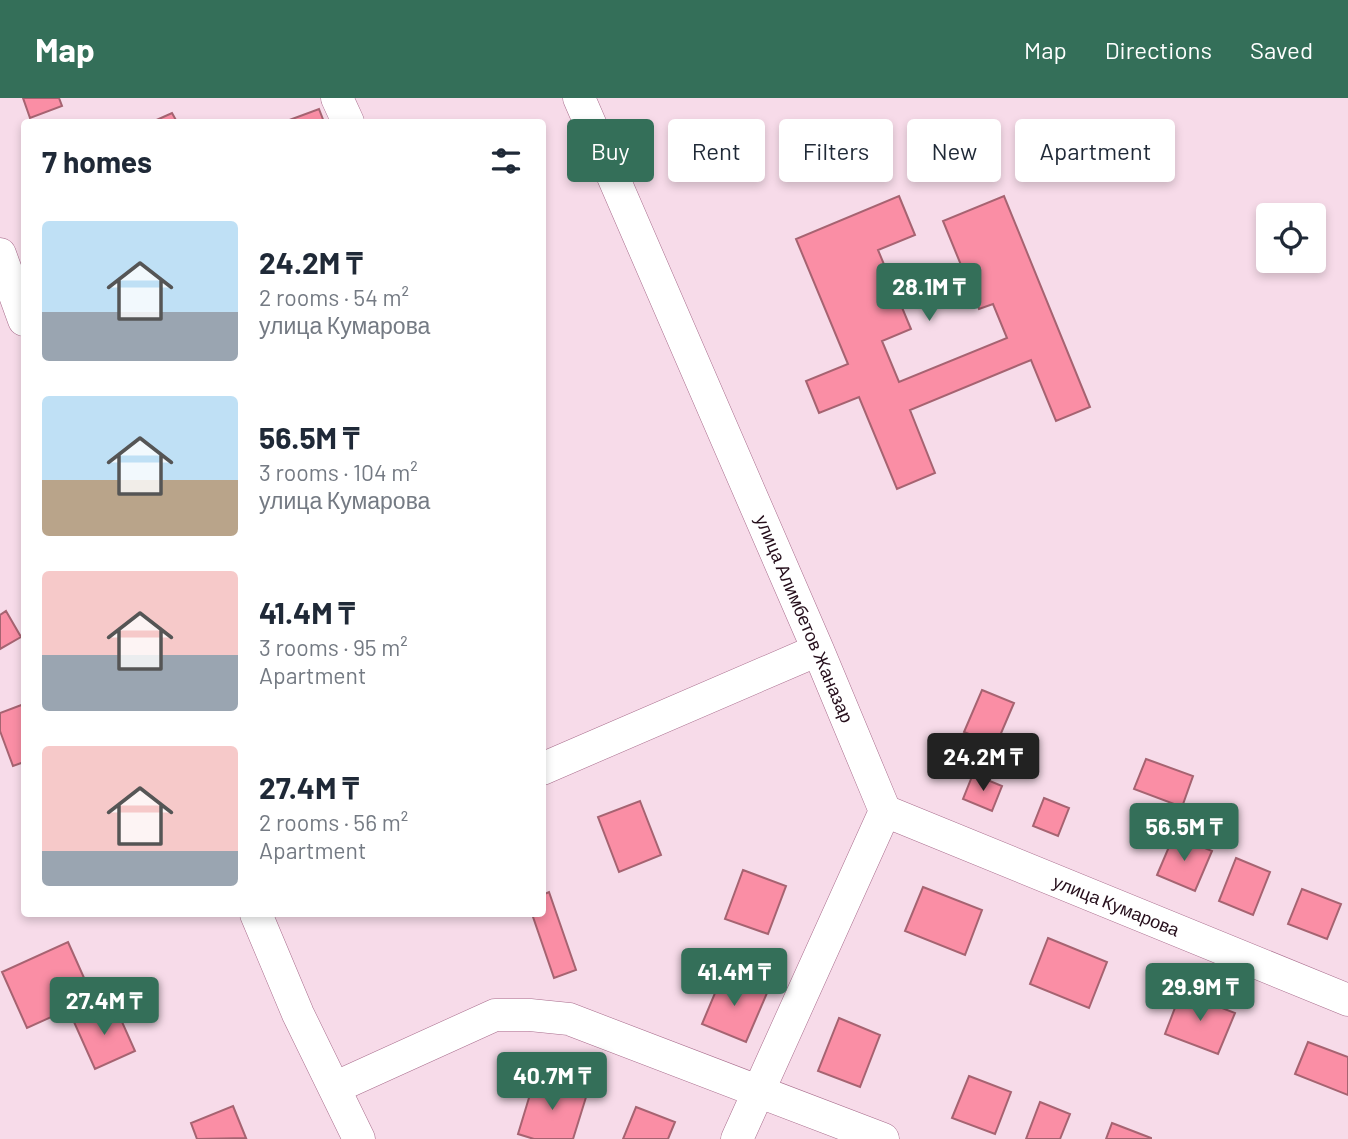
<!DOCTYPE html>
<meta charset="utf-8">
<style>
:root{--surface:#fff;--page:#f2f2f3;--text:#1f2937;--muted:#747a83;--accent:#346f59}
body{margin:0;font-family:Barlow,sans-serif;background:var(--page);color:var(--text);height:100vh;display:flex;flex-direction:column;font-size:26px;white-space:nowrap}
*{box-sizing:border-box;margin:0}
p{font-size:23px;color:var(--muted)}
.icon{flex:none;width:38px;height:38px;fill:none;stroke:currentColor;stroke-width:2;stroke-linecap:round;stroke-linejoin:round}
.map{position:relative;flex:1;overflow:hidden}
.drawer{position:absolute;left:21px;top:21px;width:525px;height:798px;display:flex;flex-direction:column;background:var(--surface);border-radius:7px;box-shadow:0 4px 10px #0003}
.drawer>*{flex:none}
.top-card{position:absolute;left:567px;top:21px;width:665px;height:63px;display:flex;gap:14px}
.tools{position:absolute;left:1256px;top:105px;display:grid;gap:14px}
.tools a{display:grid;place-items:center;width:70px;height:70px;border-radius:7px;background:var(--surface);box-shadow:0 4px 10px #0003;font-size:35px}
.price{position:absolute;translate:-50% -60px;padding:0 16px;border-radius:7px;background:var(--accent);color:#fff;font-size:23px;line-height:46px;filter:drop-shadow(0 2px 4px #0008)}
.price::after{content:'';position:absolute;left:50%;top:42px;width:21px;height:16px;margin-left:-10px;background:inherit;clip-path:polygon(0 0,100% 0,50% 100%)}
.price.current{background:#222;color:#fff}
ul{padding:0;list-style:none}
li{display:flex;align-items:center;gap:21px;height:175px;padding:0 21px}
li span{display:grid;place-items:center;flex:none;width:196px;height:140px;border-radius:7px;color:#555}
li>.icon{margin-inline-start:auto}
span .icon{width:84px;height:84px;fill:#fffc;stroke-width:1}
li b{font-size:30px}
h2{display:flex;justify-content:space-between;align-items:center;height:84px;padding:0 21px;font-size:30px}
.tag{padding:0 24px;border-radius:7px;background:var(--surface);box-shadow:0 4px 10px #0003;font-size:24px;line-height:63px}
.tag.current{background:var(--accent);color:#fff}
header{display:flex;align-items:center;gap:42px;box-sizing:border-box;height:98px;padding:0 35px;background:var(--accent);color:#fff}
header strong{font-size:33px}
nav{display:flex;gap:38px;margin-inline-start:auto;font-size:24px}
.map>svg:first-child{display:block}
</style>
<header>
<strong>Map</strong>
<nav><a>Map</a><a>Directions</a><a>Saved</a></nav>
</header>
<div class="map">
<svg width="1348" height="1041" viewBox="0 0 1348 1041">
<rect width="100%" height="100%" fill="#f7dbe9"/>
<path fill="#fa8ea5" stroke="#a66371" stroke-width="2" d="M23,0H59L62,8L30,20Z
M319,11L324,24H284Z
M172,15L177,24H152Z
M899,98L915,137L878,152L911,231L882,243L899,284L1007,240L993,206L979,211L943,123L1004,98L1090,309L1056,323L1031,262L910,312L935,375L897,391L859,299L819,315L806,283L848,266L796,141Z
M6,513L21,539L0,551V517Z
M982,592L1014,605L996,647L964,634Z
M24,606V664L13,668L0,633V615Z
M1146,661L1193,678L1182,709L1134,691Z
M973,676L1002,688L992,713L963,701Z
M1044,700L1069,710L1058,738L1033,728Z
M640,703L661,757L619,774L598,719Z
M1174,737L1212,753L1195,793L1157,777Z
M1236,760L1270,774L1253,817L1219,803Z
M743,772L786,788L768,836L725,821Z
M923,789L982,812L965,857L905,833Z
M1302,791L1341,806L1327,841L1288,826Z
M549,794L576,872L554,880L532,816H542V797Z
M1048,840L1107,864L1089,910L1030,886Z
M68,844L93,900L27,930L2,874Z
M723,876L767,895L746,944L702,926Z
M1181,894L1235,915L1218,956L1165,936Z
M114,906L135,953L95,971L74,924Z
M839,920L880,937L860,989L818,973Z
M1308,944L1348,959V997L1295,976Z
M969,978L1011,994L995,1036L952,1020Z
M535,980L587,996L573,1041H534L518,1036Z
M1040,1004L1070,1016L1060,1041H1026Z
M233,1008L246,1040L197,1041L191,1025Z
M636,1009L675,1024L668,1041H623Z
M1112,1025L1151,1040V1041H1106Z"/>
<g fill="none" stroke-linecap="round" stroke-linejoin="round">
<defs>
<path id="minor" d="M337,0L348,24
M579,0L818,552L885,713L737,1041
M0,156L24,222
M542,671L818,552
M885,713L1348,902
M256,816L298,916L359,1041
M334,990L495,917H530L569,921L883,1041"/>
</defs>
<use href="#minor" stroke="#a86c8c" stroke-width="33"/>
<use href="#minor" stroke="#fff" stroke-width="32"/>
</g>
<g text-anchor="middle" stroke-width="5" stroke-linejoin="round" paint-order="stroke">
<g font-size="18" fill="#250e1b" stroke="#fff">
<text transform="translate(804 521) rotate(67)" y="6">улица Алимбетов Жаназар</text>
<text transform="translate(1116 808) rotate(22)" y="6">улица Кумарова</text>
</g>
</g>
</svg>
<div class="tools">
<a><svg class="icon" aria-label="locate" viewBox="0 0 24 24"><circle cx="12" cy="12" r="6"/><path d="M12 2v4M12 18v4M2 12h4M18 12h4"/></svg></a>
</div>
<b class="price" style="left:929px;top:225px">28.1M ₸</b>
<b class="price current" style="left:983px;top:695px">24.2M ₸</b>
<b class="price" style="left:1184px;top:765px">56.5M ₸</b>
<b class="price" style="left:734px;top:910px">41.4M ₸</b>
<b class="price" style="left:1200px;top:925px">29.9M ₸</b>
<b class="price" style="left:104px;top:939px">27.4M ₸</b>
<b class="price" style="left:552px;top:1014px">40.7M ₸</b>
<div class="top-card">
<a class="tag current">Buy</a>
<a class="tag">Rent</a>
<a class="tag">Filters</a>
<a class="tag">New</a>
<a class="tag">Apartment</a>
</div>
<section class="drawer">
<h2>7 homes<svg class="icon" aria-label="filters" viewBox="0 0 24 24"><path d="M4 7h16M4 17h16"/><circle cx="9" cy="7" r="2"/><circle cx="15" cy="17" r="2"/></svg></h2>
<ul>
<li><span style="background:linear-gradient(#bfe0f5 65%,#9aa5b1 0)"><svg class="icon" aria-label="home" viewBox="0 0 24 24"><path d="M3 11l9-7 9 7M6 9v11h12V9"/></svg></span><div><b>24.2M ₸</b><p>2 rooms · 54 m²</p><p>улица Кумарова</p></div></li>
<li><span style="background:linear-gradient(#bfe0f5 60%,#b9a48a 0)"><svg class="icon" aria-label="home" viewBox="0 0 24 24"><path d="M3 11l9-7 9 7M6 9v11h12V9"/></svg></span><div><b>56.5M ₸</b><p>3 rooms · 104 m²</p><p>улица Кумарова</p></div></li>
<li><span style="background:linear-gradient(#f6c9c9 60%,#9aa5b1 0)"><svg class="icon" aria-label="home" viewBox="0 0 24 24"><path d="M3 11l9-7 9 7M6 9v11h12V9"/></svg></span><div><b>41.4M ₸</b><p>3 rooms · 95 m²</p><p>Apartment</p></div></li>
<li><span style="background:linear-gradient(#f6c9c9 75%,#9aa5b1 0)"><svg class="icon" aria-label="home" viewBox="0 0 24 24"><path d="M3 11l9-7 9 7M6 9v11h12V9"/></svg></span><div><b>27.4M ₸</b><p>2 rooms · 56 m²</p><p>Apartment</p></div></li>
</ul>
</section>
</div>
